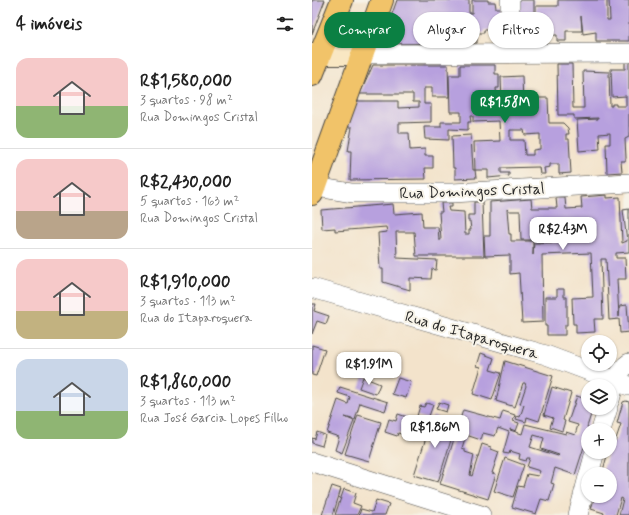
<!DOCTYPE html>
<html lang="pt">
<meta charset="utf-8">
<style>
:root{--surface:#fff;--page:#f6f6f6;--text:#222;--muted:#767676;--line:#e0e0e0;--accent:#0b8043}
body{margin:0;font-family:Mynerve,sans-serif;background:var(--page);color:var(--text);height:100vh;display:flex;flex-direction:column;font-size:15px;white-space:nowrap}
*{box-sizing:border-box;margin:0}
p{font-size:13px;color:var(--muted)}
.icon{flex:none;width:22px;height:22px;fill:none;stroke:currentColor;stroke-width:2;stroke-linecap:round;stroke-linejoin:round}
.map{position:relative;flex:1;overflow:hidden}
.panel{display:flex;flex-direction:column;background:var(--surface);width:312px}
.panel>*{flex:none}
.hud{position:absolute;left:12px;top:12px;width:245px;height:36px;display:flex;gap:8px}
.controls{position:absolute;left:269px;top:335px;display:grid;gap:8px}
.controls a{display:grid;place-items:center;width:36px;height:36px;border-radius:50%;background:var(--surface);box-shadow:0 1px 3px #0004;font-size:20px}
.price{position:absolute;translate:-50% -34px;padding:0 9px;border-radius:8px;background:#fff;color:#222;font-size:13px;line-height:26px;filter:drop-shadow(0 1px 2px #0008)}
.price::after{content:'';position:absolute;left:50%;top:24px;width:12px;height:9px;margin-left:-6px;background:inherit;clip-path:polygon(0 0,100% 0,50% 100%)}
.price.current{background:var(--accent);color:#fff}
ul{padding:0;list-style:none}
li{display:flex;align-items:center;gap:12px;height:100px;padding:0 16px}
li+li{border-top:1px solid var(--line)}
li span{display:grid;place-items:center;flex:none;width:112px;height:80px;border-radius:12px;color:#555}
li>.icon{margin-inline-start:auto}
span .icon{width:48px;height:48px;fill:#fffc;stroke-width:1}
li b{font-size:17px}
h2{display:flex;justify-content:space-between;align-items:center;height:48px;padding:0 16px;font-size:17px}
.pill{padding:0 14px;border-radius:18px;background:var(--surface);box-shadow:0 1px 3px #0004;font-size:14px;line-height:36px}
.pill.current{background:var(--accent);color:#fff}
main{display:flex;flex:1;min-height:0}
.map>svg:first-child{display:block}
</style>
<main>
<section class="panel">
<h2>4 imóveis<svg class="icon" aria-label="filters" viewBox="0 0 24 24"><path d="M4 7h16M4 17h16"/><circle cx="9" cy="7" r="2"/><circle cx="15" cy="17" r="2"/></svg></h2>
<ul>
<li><span style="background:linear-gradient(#f6c9c9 60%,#8fb573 0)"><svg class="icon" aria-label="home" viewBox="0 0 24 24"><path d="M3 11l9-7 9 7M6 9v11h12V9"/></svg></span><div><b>R$1,580,000</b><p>3 quartos · 98 m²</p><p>Rua Domingos Cristal</p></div></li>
<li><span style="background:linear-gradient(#f6c9c9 65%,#b9a48a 0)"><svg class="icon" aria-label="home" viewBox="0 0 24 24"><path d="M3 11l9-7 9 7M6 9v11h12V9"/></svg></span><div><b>R$2,430,000</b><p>5 quartos · 163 m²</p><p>Rua Domingos Cristal</p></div></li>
<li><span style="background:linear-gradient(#f6c9c9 65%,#c2b280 0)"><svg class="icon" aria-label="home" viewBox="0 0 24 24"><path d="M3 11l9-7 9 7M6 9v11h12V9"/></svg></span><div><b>R$1,910,000</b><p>3 quartos · 113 m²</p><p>Rua do Itaparoquera</p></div></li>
<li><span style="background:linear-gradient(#c9d6e8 65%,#8fb573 0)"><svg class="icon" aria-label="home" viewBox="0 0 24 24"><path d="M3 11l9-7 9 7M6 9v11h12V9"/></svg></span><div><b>R$1,860,000</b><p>3 quartos · 113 m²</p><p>Rua José Garcia Lopes Filho</p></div></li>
</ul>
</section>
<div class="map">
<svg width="317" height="515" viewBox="0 0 317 515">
<rect width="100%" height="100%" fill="#f7f3e8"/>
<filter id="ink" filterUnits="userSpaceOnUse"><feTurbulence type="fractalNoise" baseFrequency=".025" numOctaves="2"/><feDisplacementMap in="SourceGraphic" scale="8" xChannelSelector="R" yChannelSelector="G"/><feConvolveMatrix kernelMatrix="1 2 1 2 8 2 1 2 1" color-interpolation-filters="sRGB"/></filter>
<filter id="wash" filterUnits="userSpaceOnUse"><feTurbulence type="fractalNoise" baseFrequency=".012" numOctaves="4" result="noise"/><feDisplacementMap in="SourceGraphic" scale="16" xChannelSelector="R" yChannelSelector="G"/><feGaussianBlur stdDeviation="0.9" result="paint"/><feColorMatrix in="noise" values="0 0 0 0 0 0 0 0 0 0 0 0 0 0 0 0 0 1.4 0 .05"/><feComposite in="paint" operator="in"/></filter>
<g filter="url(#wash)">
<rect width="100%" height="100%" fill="#f3e3cb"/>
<g id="blocks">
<path fill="#b7a0de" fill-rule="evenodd" d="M0,0H13L0,34Z
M85,0H157V13H160V0H176V2H183L184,8H190L189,30H172V33H165V43L73,44L70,42Z
M207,0H222V27H224V6H246V0H295V20H298L297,0H317V41H284V32L271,34L269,16L270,31H254V41H245V35H233V41H204Z
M313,62H317V137L313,139L314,158L313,161H309L310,172L295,173L294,144H298V133L287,134L288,149L267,151L265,120L286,119V118L262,119V115H246L245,64H260L261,108H272L271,71L297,72L298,106H300V104H304V106H314V96L300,97L299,69H313Z
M61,65H136L137,97H120V88H112V104H119V122L87,123V133H97L98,150L113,149V156H121V168H113L114,179L38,180L39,151H36L40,127H35L45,101H86V108L107,107V102H101V94H48Z
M148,65H183V74H187V88H184L185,101L187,102H190L189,77L210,76L211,103H197V111H212V107H218V103H226V98H236L237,123H251L256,128L257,134H254V139H257L259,173L247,174V164H238V167L232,168L233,174H228L227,167L189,168V173H197V176L176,178V170H163L162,142L188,141L187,121L161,122V116H158L159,122H156V130L137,129V140L113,139L112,127H129V122H149V112H138L137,75H148ZM198,130H212L213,135L228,134V149L221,150V155H213L212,140H198Z
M159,135L161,170H163L164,178L143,179V168H141L140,136Z
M295,195V198L308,197L310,243L315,241L311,210L317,209V252L304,253V258H313L314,279H305L307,317L308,306L315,305L317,332L308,333L307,319L297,320L294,259H289L291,319H282L283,332L264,333V324H261L260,298L281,297L279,253L230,255L231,322L210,323L207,273L198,274V255L173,256L172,236H178V202L219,199L220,208H245L244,198H253L254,209L270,208L269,197ZM195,209L197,211H208L209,240H222L221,230H232V237H243L242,228L246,227V242L222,243L221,255V241H199V234H197Z
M162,202H170L172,256H104L102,232H84L85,258L125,260L124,270L120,269L119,279L98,278V290L71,282V269H68L66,233L75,232L74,227L23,231V228L10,229L9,210L81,204L82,214L110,212L111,227H126L127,240H129L127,212H130L129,203H140V207H136L137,211L152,212L153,234H157V230H159L158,221H156V215H162Z
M245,289H252V297H255V325H253V335H235V326H233V297H245Z
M0,304H4L2,311L17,316L14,324L5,321L0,334Z
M0,345L13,349L4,376L0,375Z
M169,353L182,358L178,370L189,373L180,400L161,394L169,367L165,366Z
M193,361L241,376L227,421L215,417L214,422L204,419L205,416L208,417L212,405L208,404L214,386L213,383H211L203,407L184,401Z
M51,377L68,384L64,394L47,388Z
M86,378L99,382L94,398L80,394Z
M28,387L76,402L73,411L48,403L43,420L33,417L42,421L30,453L23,450L27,437L15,433L26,400L36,404L38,397L26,393Z
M240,387L259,393L251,420L253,421L250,431L238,427L241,418L232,415Z
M265,396L276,400V408H281L275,427L278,428L263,475L243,468L239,483L242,484L237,501L229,499L224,514L200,507L206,486L211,487L215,474L226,476L228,471L215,467L218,458H215L214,461L207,459L208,454L198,451L197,454L191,453L197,432L186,428L183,436L171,433L169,440L154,435L150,448L153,449V452L162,455L158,475L160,476L170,444L179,447V449L187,452L180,473L184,474L176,499L128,484L151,410L188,420L191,411L203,415L201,421L207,423L204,431L198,429V430L210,434L213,424L254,434V432L263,435L266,425L256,422ZM222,435L232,438L229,449L247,455L246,456L218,447Z
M314,401L317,402V515H307L311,499L309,498L304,515H291L292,513L279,509L283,496H298V474H290L296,452H298L299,441L303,442L309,424L305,423L311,402Z
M127,402L136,405L134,412L124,409Z
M114,403L121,405L116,419L105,416L108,406L112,407Z
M86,414L95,417L89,434L86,433L85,436L73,432L77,419L84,421Z
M46,415L69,422L57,461L33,454Z
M121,416L144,424L126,482L102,475Z
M5,432L13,435L10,446L0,443V438L3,439Z
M193,458L212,465L201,497L182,491Z
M20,486L29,489L21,515H10Z
M32,489L44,493L41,503L49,506L45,515H23Z
M64,500L77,504L73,515H47L49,509L60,512Z"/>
</g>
</g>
<g filter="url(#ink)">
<use href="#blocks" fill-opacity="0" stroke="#494743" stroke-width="1"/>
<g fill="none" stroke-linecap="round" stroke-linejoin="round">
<defs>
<path id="street" d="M198,0V52
M50,54L317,53
M4,187L40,193H140L317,183
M0,288L234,355L317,386
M298,400C301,388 306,370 317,363
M289,430L296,408
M0,462L169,515
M277,474L283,452
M266,515L276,477"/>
<path id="secondary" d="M0,54H50"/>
<path id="primary" d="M0,75L30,0
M0,194L70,0"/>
</defs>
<use href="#street" stroke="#494743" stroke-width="20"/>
<use href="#secondary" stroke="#494743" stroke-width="24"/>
<use href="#primary" stroke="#494743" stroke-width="24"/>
<use href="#street" stroke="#fff" stroke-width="19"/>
<use href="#secondary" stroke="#f9e7c3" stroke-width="22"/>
<use href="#primary" stroke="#f1c369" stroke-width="22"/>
</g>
</g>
<g text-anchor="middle" stroke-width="4" stroke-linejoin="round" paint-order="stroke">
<g font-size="16" fill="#2b2b2b" stroke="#f7f3e8">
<text transform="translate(160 190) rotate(-2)" y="6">Rua Domingos Cristal</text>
<text transform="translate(160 334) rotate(16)" y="6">Rua do Itaparoquera</text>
</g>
</g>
</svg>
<div class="controls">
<a><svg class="icon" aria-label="locate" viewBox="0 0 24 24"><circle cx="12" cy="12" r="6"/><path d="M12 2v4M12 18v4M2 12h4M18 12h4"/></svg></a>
<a><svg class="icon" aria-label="layers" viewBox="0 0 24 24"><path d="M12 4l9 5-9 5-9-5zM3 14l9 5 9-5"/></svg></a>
<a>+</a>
<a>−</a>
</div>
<b class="price current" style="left:193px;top:124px">R$1.58M</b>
<b class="price" style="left:251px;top:251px">R$2.43M</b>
<b class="price" style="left:57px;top:386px">R$1.91M</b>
<b class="price" style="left:123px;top:449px">R$1.86M</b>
<div class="hud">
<a class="pill current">Comprar</a>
<a class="pill">Alugar</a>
<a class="pill">Filtros</a>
</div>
</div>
</main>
